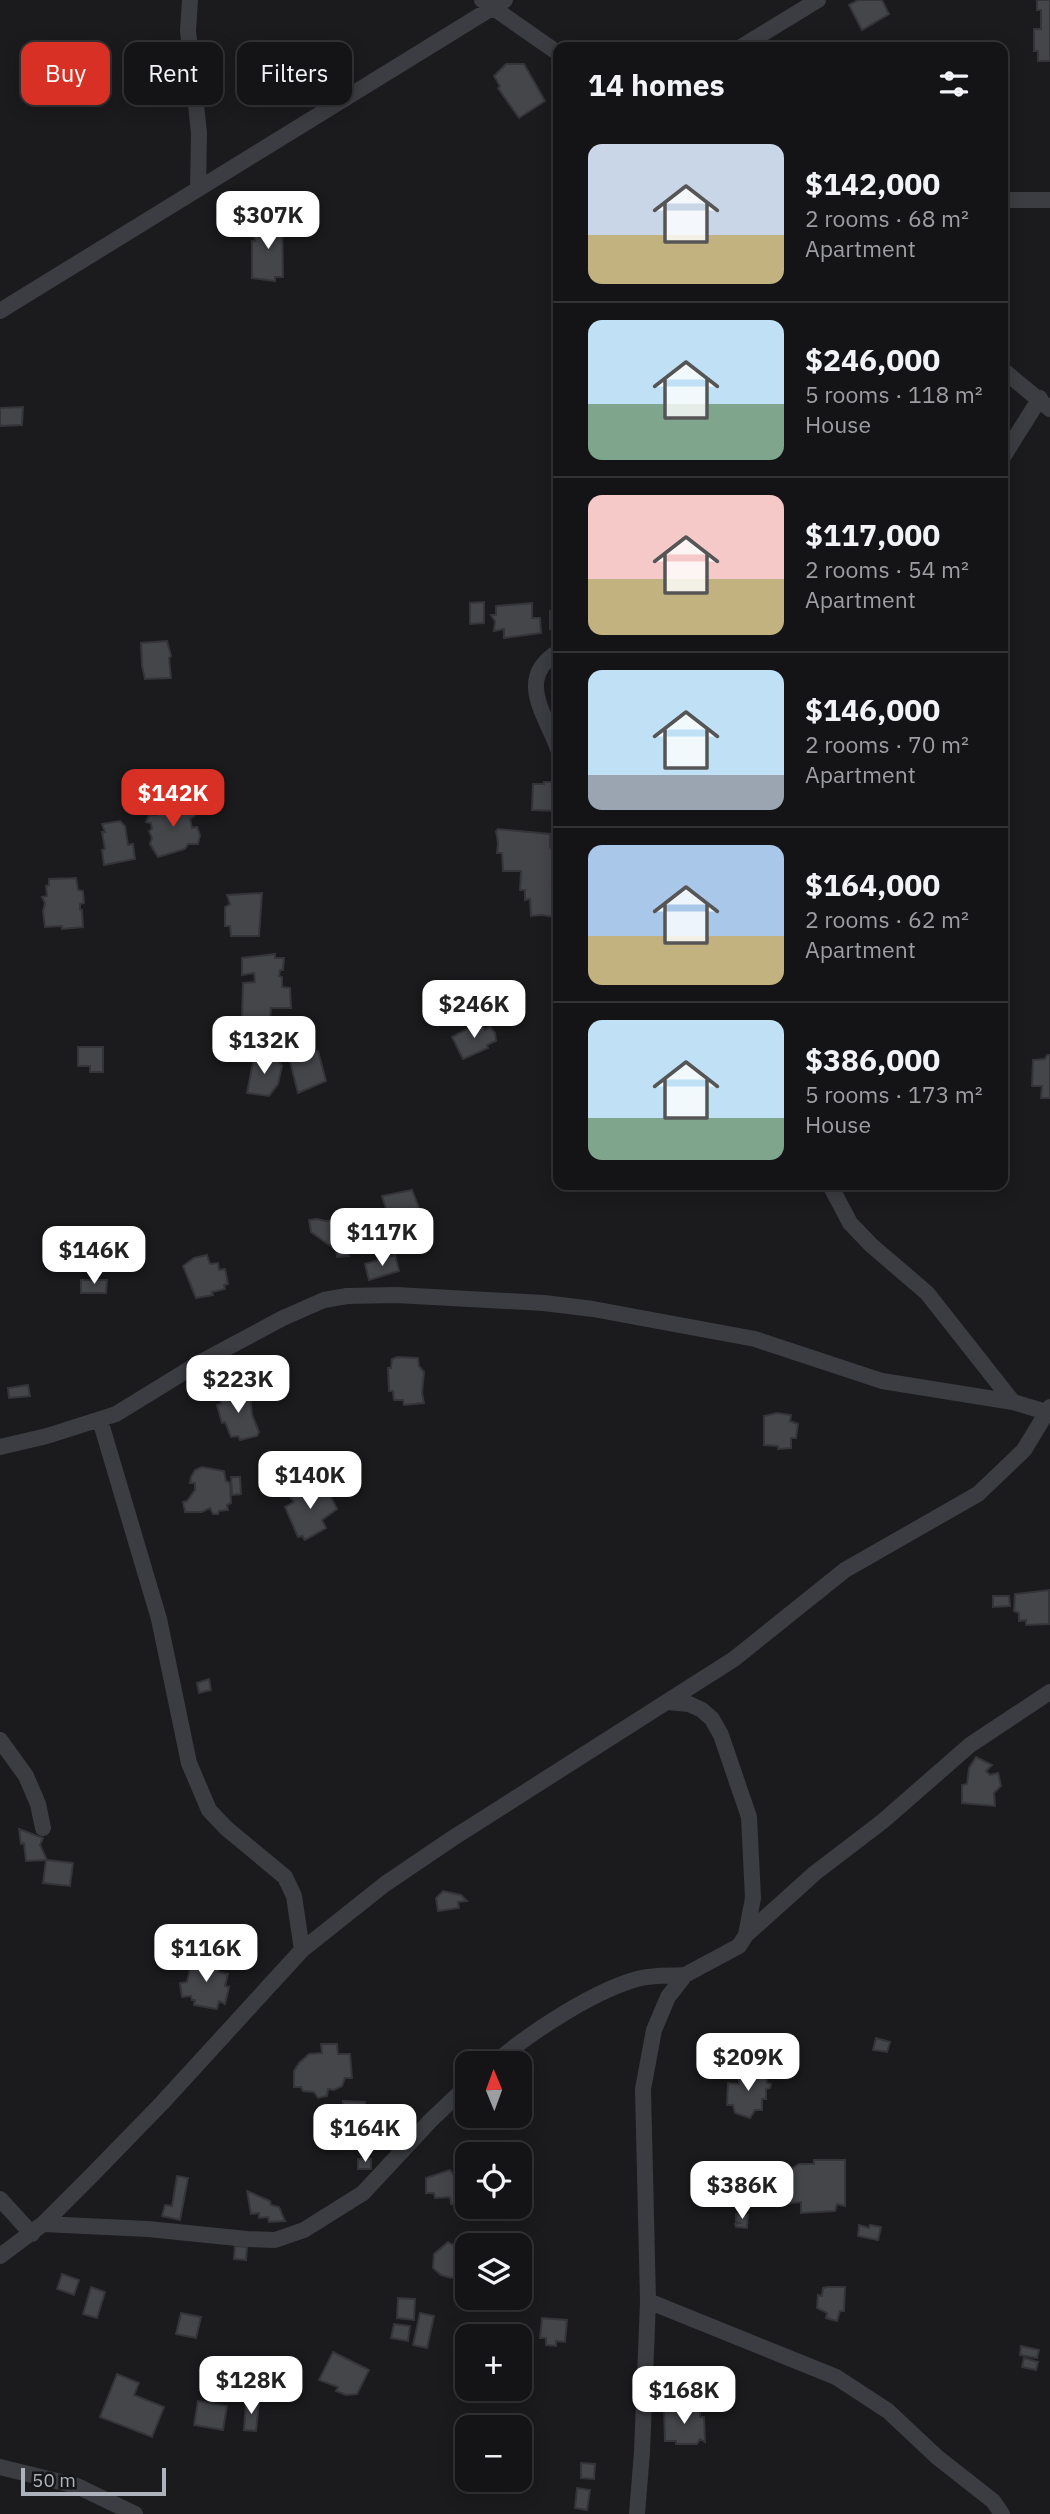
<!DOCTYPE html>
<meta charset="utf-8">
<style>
:root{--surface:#141416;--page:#1d1d1f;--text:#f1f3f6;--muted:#9d9ea1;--line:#333335;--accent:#d93025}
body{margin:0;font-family:"IBM Plex Sans",sans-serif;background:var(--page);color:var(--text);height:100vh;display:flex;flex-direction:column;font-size:26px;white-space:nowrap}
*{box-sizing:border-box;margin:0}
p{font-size:23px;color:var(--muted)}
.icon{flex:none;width:38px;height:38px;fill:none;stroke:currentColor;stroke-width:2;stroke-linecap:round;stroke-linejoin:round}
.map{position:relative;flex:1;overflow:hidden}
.panel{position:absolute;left:553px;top:42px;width:455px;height:1148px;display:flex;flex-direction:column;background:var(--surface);border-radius:14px;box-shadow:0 4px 18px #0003,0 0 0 2px var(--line)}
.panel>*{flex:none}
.guide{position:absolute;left:21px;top:42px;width:427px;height:63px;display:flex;gap:14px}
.needle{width:46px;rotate:359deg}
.buttons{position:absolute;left:455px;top:2051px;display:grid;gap:14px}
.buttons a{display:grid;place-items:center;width:77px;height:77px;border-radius:14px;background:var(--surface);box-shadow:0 4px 18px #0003,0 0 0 2px var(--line);font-size:35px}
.scale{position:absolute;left:21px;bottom:18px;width:145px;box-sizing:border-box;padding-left:7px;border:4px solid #aeb2bc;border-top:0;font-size:19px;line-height:24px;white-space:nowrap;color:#aeb2bc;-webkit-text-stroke:5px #161618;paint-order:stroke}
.price{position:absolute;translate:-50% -60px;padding:0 16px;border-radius:14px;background:#fff;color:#222;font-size:23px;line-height:46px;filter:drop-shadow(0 2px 4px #0008)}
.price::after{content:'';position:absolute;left:50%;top:42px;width:21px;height:16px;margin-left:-10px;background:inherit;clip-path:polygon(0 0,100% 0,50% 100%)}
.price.on{background:var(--accent);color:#fff}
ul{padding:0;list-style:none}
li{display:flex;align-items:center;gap:21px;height:175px;padding:0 35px}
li+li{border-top:2px solid var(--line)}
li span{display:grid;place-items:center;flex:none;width:196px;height:140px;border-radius:14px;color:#555}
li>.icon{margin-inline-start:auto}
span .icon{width:84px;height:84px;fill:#fffc;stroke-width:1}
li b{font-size:30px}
h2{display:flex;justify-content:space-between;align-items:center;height:84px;padding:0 35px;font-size:30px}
.tag{padding:0 24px;border-radius:14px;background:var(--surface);box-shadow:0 4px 18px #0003,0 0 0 2px var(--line);font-size:24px;line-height:63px}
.tag.on{background:var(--accent);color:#fff}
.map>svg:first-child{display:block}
</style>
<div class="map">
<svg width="1050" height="2514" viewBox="0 0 1050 2514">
<rect width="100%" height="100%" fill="#1b1b1d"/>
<path fill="#45464a" stroke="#353539" stroke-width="2" d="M858,0H882L889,14L862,30L849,5Z
M1037,0H1050V61H1038V51H1034V29H1041V10H1037Z
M506,64H524L545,101L519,118L498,88L500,86L494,76Z
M282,220L283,277H275V281L252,278V241H255L253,224Z
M23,407L22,425L0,426V408Z
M484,602V623L470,624V603Z
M532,603V618H540L541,633L504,638V629L494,631L495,621L491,615H496V606Z
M550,611H558V629H550Z
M167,641L171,656L169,658L171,678L145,679L142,666L141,643Z
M544,782H558V811L532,810L533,784H544Z
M192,804L196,810L195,816L190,819L192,828L197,827L200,835L198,844H188L185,849L158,857L150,844L152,838L149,831L152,829L151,823L146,822L149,815H156L154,807L172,805L173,811H178L175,809Z
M120,821L125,826L128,845L133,844L135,859L104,865L102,850L105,849L102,832H105L102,824Z
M498,829L550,834V847L558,856V864L557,873H553L552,880H558V900L554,901V917L542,915L531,916L530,899L525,900V890H520L521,871H503L502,853H497L498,843L496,831Z
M76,878L78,890L83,891L84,903L80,904V910H82L83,927L62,929V926L45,927L43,911L45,903L42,897L47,896L46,886L49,885V879Z
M262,893L259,936H231L230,926H225V907L230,904L227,895Z
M275,954V958H284L283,970H280L279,976L282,977V987L290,988L291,1008H271L270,1019H242L243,983L255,982L254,973L242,975V958Z
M480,1022L485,1030L490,1027L495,1033L496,1041L487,1045L488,1048L463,1059L452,1037Z
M78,1047H103V1072H90V1066H78Z
M318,1051L326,1081L298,1093L289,1057Z
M1047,1055H1050V1098H1041L1042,1086H1032L1033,1060L1045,1059Z
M275,1056L282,1066L278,1084L269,1096L247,1093L254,1057Z
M412,1190L432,1241L400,1252L382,1196Z
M317,1219L326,1221L344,1219L349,1256L337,1257L336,1250L311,1232L309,1220Z
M207,1255L210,1264L218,1263L219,1270L225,1269L228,1284L224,1285L225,1289L212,1292L213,1295L196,1298L183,1266L194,1258Z
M395,1255L399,1271L369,1280L365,1264Z
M81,1280H107L106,1293H81Z
M397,1357L418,1358L419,1366L424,1372L422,1393L424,1403L404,1405L403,1400H394L393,1391H389L388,1368H391L392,1359Z
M28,1385L30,1396L9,1398L8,1388Z
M243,1389L250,1393L252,1415L259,1432L257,1436L240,1440L238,1436L231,1437L225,1422L222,1423L217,1405L221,1403V1396Z
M777,1413L791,1415L790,1421L798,1424L796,1438H791V1448L778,1449V1446L764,1445V1416Z
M202,1467L224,1471L226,1481L230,1483L231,1503L227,1505L228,1510L219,1511L218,1514H213L210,1508L202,1512H185L183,1502L187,1501L195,1490V1483H190L191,1477L195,1470Z
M231,1477H240L241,1494L232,1495Z
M308,1484L314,1490L323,1487L327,1496L330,1495L337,1509L322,1520L326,1528L305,1540L302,1536L298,1537L285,1507L294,1502L288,1495Z
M1049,1590V1624L1026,1625V1620L1019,1621V1613L1014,1611L1015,1594Z
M993,1596H1009L1010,1606L993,1607Z
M209,1679L211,1690L199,1693L197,1683Z
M976,1757L992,1765L986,1771L990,1775L998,1773L1001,1786L994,1793L995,1806L962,1803V1785L967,1784L969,1768Z
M19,1829L43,1838L40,1845L47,1860L26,1861L24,1843L21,1844Z
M46,1860L73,1863L70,1886L43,1883Z
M443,1891L461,1895L467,1901L458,1902L459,1908L438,1911L436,1898Z
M200,1959L220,1963L218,1972L228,1974L225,1986L229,1987L225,2004L219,2001L217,2009L194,2005L195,2000H192L191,1996L182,1997L180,1983L187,1982L191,1964Z
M876,2038L890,2042L887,2052L873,2050Z
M321,2044H337L338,2054H350L352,2078H345L342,2086L334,2090L328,2089L327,2096L318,2098L314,2092L303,2091L301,2087H294V2071L299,2063L309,2054L322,2053Z
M739,2072L766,2074L767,2083L771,2084L770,2088L766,2089V2099H762V2110H755L750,2118L735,2113L733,2105H727L728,2083L739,2084Z
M343,2101L365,2102V2116H360V2120L363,2122L364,2132H357L356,2136H343Z
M358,2159H371V2169H358Z
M814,2160H845V2206L837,2204L835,2211L801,2213V2202L783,2204L782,2185L789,2184L788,2171L799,2164H814Z
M450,2170L462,2187L464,2202L451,2204L450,2197L435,2198L434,2193H426V2178Z
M177,2176L188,2178L180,2220L162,2216L165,2205L172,2206Z
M247,2191L270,2201L271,2205L279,2207L285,2221L269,2222L268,2217L259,2218V2213L251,2214Z
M736,2214L748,2215L747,2228L736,2227L735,2224L739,2223L736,2222Z
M859,2225L869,2228L870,2225L881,2227L878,2240L858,2236Z
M448,2242L467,2253V2289L462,2288L459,2276L451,2278L441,2275L433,2268L434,2254Z
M235,2246L247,2247L246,2260L234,2259Z
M62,2274L79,2280L74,2295L57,2289Z
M91,2287L105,2292L97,2318L83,2314Z
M827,2287H845L844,2311H840L837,2321L826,2318L827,2313L817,2308L818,2295L822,2296L823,2288Z
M398,2298L415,2299L414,2320L397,2318Z
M181,2313L201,2317L196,2338L176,2334Z
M420,2313L434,2316L427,2348L413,2345Z
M542,2318L567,2320L565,2342L556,2341V2346L546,2345V2338H540Z
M394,2324L410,2326L408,2341L391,2338Z
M1021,2346L1039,2350L1037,2358L1020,2355Z
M333,2352L369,2370L357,2394L346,2395L336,2391L338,2387L319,2380Z
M1024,2358L1038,2362L1036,2370L1022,2367Z
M117,2374L139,2383L134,2395L164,2407L152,2437L100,2417Z
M689,2376L699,2380L707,2389L710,2403L701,2404L699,2387L690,2388L689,2384L681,2386L680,2377Z
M238,2378L260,2381L258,2394L247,2393V2389L237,2388Z
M198,2401L227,2406L223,2430L194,2425Z
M246,2402L259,2403L256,2431L244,2430Z
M664,2409H700V2417H704L705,2442L700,2439L697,2444H676V2441H665Z
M581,2463L595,2464L594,2479L581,2478Z
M577,2488L590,2490L587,2510L575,2508Z"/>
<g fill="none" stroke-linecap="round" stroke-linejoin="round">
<path stroke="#3c3d42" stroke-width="16" d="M190,0L188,31L199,133L198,188
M482,0L558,53
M741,47L818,0
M1003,200H1050
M0,311L505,0
M1003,370L1050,409
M1003,457L1040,398
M558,652C515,678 546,715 558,749
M830,1185L850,1223L871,1245L927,1293L1013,1402
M100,1420L159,1619L189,1763L209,1810L226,1828L285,1877L294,1896L302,1950
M0,1447L47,1436L116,1414L199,1363L283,1318L324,1300L347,1296L396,1295L544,1303L593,1309L755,1339L882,1381L1013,1402L1050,1413
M0,1740L26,1776L38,1804L43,1828
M746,1935L815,1873L883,1821L970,1745L1050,1692
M495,2063C529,2033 596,1989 641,1978C655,1975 670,1976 685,1975
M0,2199L32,2234
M43,2224L148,2229L247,2239L275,2240L304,2230L363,2193L430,2121L467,2086
M0,2256L43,2224L92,2175L162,2103L302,1950L385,1884L453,1838L734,1659L845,1570L978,1494L1024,1450L1050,1407
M648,2301L836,2377L888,2411L937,2457L993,2501L1002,2514
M0,2467L77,2486L135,2514
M637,2514L642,2452L648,2301L643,2089L654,2030L668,1997L685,1975L739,1946L746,1935L753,1898L749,1817L721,1735L712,1719L702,1710L689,1704L668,1702"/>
</g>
</svg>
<div class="buttons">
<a><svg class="needle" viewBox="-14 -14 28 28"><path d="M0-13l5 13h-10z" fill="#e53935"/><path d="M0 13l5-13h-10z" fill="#9d9ea1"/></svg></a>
<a><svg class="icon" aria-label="locate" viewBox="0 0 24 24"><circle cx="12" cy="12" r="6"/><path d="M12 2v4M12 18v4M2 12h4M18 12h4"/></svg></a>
<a><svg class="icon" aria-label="layers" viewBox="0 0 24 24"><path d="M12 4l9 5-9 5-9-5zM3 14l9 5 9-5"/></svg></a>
<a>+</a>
<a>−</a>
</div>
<div class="scale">50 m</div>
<b class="price" style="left:268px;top:251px">$307K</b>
<b class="price on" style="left:173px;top:829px">$142K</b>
<b class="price" style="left:474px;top:1040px">$246K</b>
<b class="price" style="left:264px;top:1076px">$132K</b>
<b class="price" style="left:382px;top:1268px">$117K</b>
<b class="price" style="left:94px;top:1286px">$146K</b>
<b class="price" style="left:238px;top:1415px">$223K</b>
<b class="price" style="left:310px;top:1511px">$140K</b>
<b class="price" style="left:206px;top:1984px">$116K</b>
<b class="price" style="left:748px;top:2093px">$209K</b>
<b class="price" style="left:365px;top:2164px">$164K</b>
<b class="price" style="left:742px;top:2221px">$386K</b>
<b class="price" style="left:251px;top:2416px">$128K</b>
<b class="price" style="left:684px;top:2426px">$168K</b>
<div class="guide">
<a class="tag on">Buy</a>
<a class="tag">Rent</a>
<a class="tag">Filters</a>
</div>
<section class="panel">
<h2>14 homes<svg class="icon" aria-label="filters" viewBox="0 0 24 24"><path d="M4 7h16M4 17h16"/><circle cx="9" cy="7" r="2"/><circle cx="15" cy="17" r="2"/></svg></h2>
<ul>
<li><span style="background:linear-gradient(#c9d6e8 65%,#c2b280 0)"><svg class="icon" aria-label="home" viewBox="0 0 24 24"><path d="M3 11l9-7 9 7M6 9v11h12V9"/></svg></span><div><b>$142,000</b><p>2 rooms · 68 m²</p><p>Apartment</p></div></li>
<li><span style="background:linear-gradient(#bfe0f5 60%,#7fa58c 0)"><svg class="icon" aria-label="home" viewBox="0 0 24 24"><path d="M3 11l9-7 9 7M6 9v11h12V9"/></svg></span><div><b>$246,000</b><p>5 rooms · 118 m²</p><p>House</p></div></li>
<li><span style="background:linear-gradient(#f6c9c9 60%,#c2b280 0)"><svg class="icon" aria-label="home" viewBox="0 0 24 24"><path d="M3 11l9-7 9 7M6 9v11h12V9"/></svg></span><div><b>$117,000</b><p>2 rooms · 54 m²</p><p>Apartment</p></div></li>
<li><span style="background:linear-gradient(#bfe0f5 75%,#9aa5b1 0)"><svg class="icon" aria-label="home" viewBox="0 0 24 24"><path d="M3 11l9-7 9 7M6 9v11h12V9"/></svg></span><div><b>$146,000</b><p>2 rooms · 70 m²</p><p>Apartment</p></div></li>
<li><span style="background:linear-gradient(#a9c7e8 65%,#c2b280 0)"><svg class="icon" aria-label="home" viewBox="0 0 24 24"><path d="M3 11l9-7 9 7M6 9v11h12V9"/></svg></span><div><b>$164,000</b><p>2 rooms · 62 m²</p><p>Apartment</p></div></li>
<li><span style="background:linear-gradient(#bfe0f5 70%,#7fa58c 0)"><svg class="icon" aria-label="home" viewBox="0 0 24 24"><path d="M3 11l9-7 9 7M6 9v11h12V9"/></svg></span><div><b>$386,000</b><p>5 rooms · 173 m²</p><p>House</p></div></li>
</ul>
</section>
</div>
